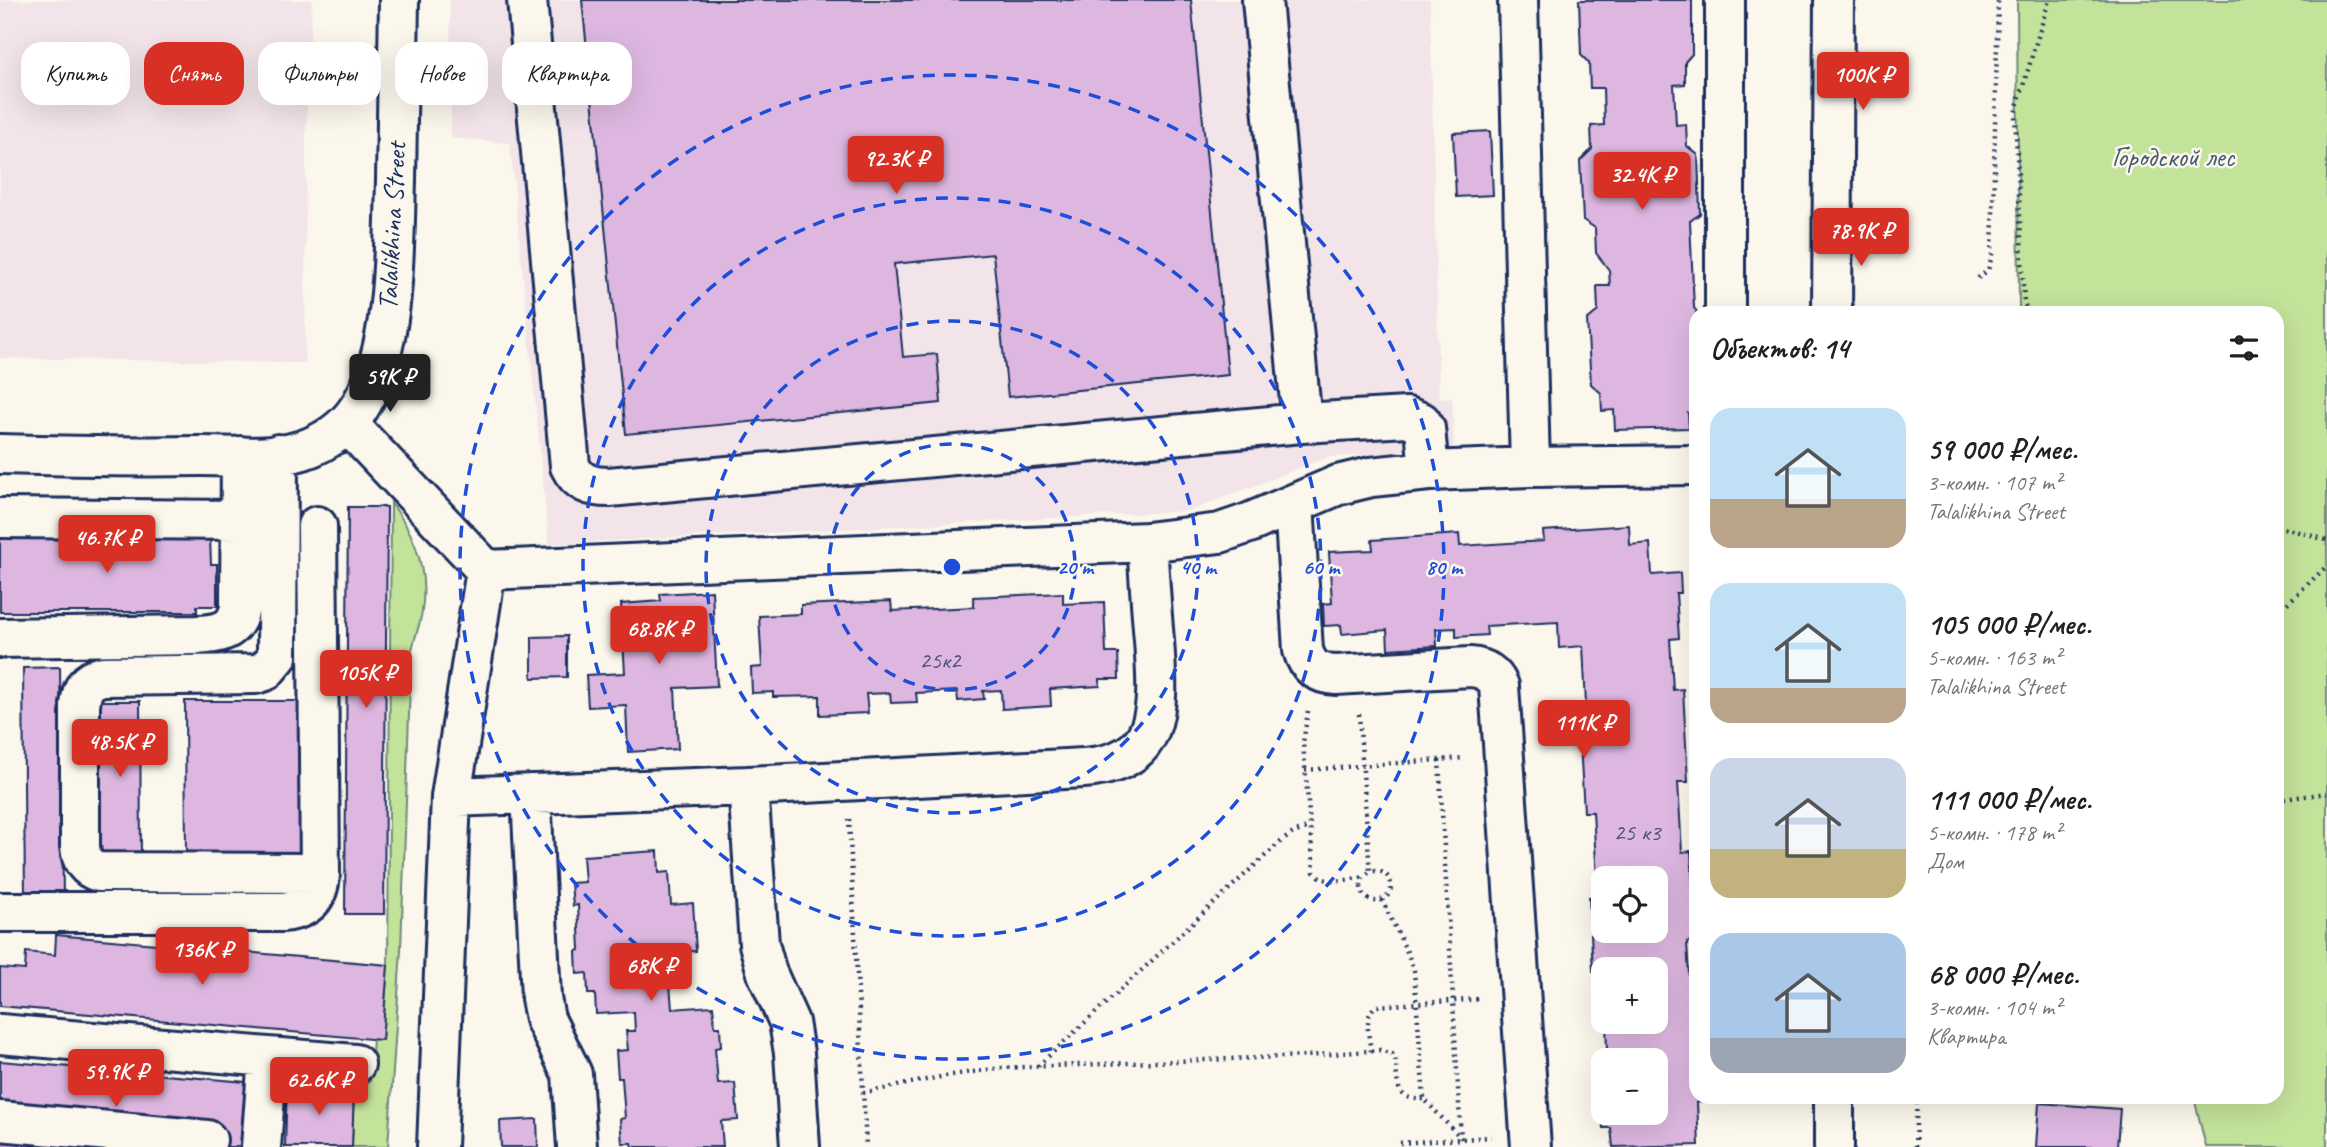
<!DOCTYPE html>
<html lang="ru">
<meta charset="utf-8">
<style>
:root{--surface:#fff;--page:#f2f2f2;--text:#202124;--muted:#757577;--accent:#d93025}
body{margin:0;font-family:Caveat,sans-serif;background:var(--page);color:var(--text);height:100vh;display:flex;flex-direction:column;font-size:26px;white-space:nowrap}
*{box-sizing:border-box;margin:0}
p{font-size:23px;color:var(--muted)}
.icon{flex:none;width:38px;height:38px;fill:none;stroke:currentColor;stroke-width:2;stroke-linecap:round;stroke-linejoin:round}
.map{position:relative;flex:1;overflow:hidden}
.sheet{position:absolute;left:1689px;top:306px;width:595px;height:798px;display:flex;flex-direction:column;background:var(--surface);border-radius:21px;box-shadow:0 7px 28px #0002}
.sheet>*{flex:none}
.banner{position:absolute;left:21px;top:42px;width:665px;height:63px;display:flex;gap:14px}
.fabs{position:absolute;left:1591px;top:866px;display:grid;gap:14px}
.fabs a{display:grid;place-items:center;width:77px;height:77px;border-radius:14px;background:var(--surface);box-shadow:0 7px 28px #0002;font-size:35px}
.price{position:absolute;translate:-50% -60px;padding:0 16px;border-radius:7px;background:var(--accent);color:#fff;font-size:23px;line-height:46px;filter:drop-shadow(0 2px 4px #0008)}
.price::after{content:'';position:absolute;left:50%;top:42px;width:21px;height:16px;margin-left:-10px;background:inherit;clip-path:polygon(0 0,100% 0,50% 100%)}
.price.current{background:#222;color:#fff}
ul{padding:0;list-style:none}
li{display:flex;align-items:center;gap:21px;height:175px;padding:0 21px}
li span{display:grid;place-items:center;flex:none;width:196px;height:140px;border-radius:21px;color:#555}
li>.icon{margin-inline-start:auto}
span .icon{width:84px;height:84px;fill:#fffc;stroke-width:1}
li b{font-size:30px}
h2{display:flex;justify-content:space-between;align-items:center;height:84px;padding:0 21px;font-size:30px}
.chip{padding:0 24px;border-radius:21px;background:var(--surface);box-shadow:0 7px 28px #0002;font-size:24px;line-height:63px}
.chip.current{background:var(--accent);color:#fff}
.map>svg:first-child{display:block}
</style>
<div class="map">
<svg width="2327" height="1147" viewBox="0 0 2327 1147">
<rect width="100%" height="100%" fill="#fbf7ec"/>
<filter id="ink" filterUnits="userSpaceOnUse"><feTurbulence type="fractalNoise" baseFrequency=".0143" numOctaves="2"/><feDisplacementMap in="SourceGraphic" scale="14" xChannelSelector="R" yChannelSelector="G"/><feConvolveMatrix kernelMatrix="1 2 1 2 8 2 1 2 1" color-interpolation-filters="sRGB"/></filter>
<g filter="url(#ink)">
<path fill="#f2e4e8" d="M0,0H312L306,132L305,363L0,358Z
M450,0H1430L1439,398H1452L1454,450L1328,457L1189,511L549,544L510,143L451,138Z"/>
<path fill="#c3e29a" stroke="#6f887c" stroke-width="2" d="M2017,0H2327V1147H2206L2194,1097H2277V313H2019Z
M391,503C416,535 428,570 422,611C420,626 414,639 411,654L401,950L388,1147H352L354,1089L370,1081L373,1039L382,1040L388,965Z"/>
<path fill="#ddb7e0" stroke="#1b2f5e" stroke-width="2" fill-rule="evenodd" d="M582,0H1191L1228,375L1008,397L993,254L894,264L903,357L937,354L941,403L626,434Z
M1579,0H1692V54L1685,62V84L1674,85L1676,125L1686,124L1687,146L1698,155L1700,214L1690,221L1694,308L1698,313H1696V413H1688L1689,428L1615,430L1614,410L1602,411L1601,393L1591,384L1587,320L1598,311L1597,286H1610L1609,270L1596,253L1595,228L1583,220L1580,161L1592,149L1591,126L1604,125L1603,88H1590L1589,63L1581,55Z
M1490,131L1493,195L1456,197L1453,133Z
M348,507H387L384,914H345Z
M1629,525L1630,545L1650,543L1652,575L1680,573L1681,593H1676L1679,638L1670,639L1673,690L1683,689L1688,782H1678L1682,852L1691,851L1696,941L1687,942L1691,1009H1696V1097H1706V1101L1697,1102L1699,1145L1613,1147L1611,1128H1603L1598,1051H1607L1606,1022H1656V970H1603V973V970L1593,971L1589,897L1598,896L1593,812H1584L1579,726L1587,725L1583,646L1559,648L1558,622L1486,626L1487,635L1456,637V628L1436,629L1437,646L1388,649L1387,630L1342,634L1341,625L1324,626L1323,604L1332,603L1329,552L1373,550L1372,540L1459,534L1460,546L1544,541L1543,531ZM1603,878H1656V931H1603ZM1603,1060H1656V1113H1603Z
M0,537H210L211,564H217V606H197V612H0Z
M712,591L717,686L675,688L678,749L628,752L626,705L588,707L586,675L625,673L621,604L661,601L660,594Z
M1063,593V604L1104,602L1106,653H1118L1119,679H1100V686L1050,689L1051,706L1002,709L1001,690L983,691L984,699L958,701L957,691L916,693L917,702L891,703L890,693L866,694L868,713L820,715V696L773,697V692L752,693L751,668L762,667L759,616L801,614V605L891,601L892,611L974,607L973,597Z
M567,636V677L532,678V637Z
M60,667L63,896L25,897L23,668Z
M99,701H140L141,857H100Z
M185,701H299L300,859H186Z
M658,851L659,873L669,872L671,905L693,903L696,951L675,952L676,970L669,971L672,1009L713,1006L715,1027H720L721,1047L715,1048L718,1084L735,1083L738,1120L721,1121L723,1147H633L632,1143H622L620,1119L625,1118L622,1078H618L616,1051L628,1050L626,1031H635L634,1012L596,1014L595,994H588L587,973L577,974L576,951L580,950L578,905L573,906L571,883L585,882L583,856Z
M56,935L388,965L382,1040L0,1006V968L25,970L26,952L55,955Z
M0,1061L246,1082L240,1147H0Z
M287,1086L354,1089L352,1147H285Z
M2039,1103L2120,1109L2117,1147H2036Z
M537,1119L538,1147H501L500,1121Z"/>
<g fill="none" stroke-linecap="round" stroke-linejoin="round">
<defs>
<path id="minor" d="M527,0L570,466C578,483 591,487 609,487L1302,423L1262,0
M1518,0L1530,467
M1725,313V0
M1832,313L1834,0
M347,423L486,570L1147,542L1220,533L1249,523L1338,485L1371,477L1429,471L1530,467L1696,465
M1302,423L1407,417L1421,422L1425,428L1429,471
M0,454C67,456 134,457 201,456C236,456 278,461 311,447C332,438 351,423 362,403C396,346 394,245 396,180C397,120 398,60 399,0
M278,454L277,657L265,671L256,674L103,676C86,680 82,688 80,705V846C81,859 85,868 99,872L320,873
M1294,504L1303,650C1308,668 1318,674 1336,675L1470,667C1484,668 1493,673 1499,686L1531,1147
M0,518L241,520
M0,638L196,635C218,634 236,632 240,607L241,456
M748,786L759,944L767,973L789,1022L794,1053L800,1147
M531,794L541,998L545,1019L572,1074L577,1147
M451,797L748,786L1084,768C1166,762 1158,703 1154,640C1151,607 1149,575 1147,542
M0,912H283C308,909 319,898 320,873L317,526
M0,1034L268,1057L261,1147
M268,1057L355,1064
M0,1121L207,1140
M437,1147L451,797L486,570
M1834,1147V1097"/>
</defs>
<use href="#minor" stroke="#1b2f5e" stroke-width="44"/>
<path stroke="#1b2f5e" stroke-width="4.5" stroke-dasharray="2 5" stroke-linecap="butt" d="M1978,278L1988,270L1992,256L1998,0
M2029,313L2024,303L2015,113L2049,0
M2277,526L2327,540
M2277,613L2327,566
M1308,711L1303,743L1314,872C1325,886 1349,879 1365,877
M1359,714L1370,873
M1439,760L1461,1139
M1305,770L1465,758
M2277,800L2327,793
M849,819L866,1147
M1361 886a15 15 0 1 1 30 0a15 15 0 1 1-30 0Z
M1382,900L1408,954L1414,971L1424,1099L1461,1138
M1371,1051C1369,1037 1363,1016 1376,1006L1482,999
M1038,1066L1279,843L1293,833L1310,827
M863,1093L945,1076L1000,1068L1307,1056L1380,1050L1392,1054L1395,1058C1399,1081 1392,1101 1424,1099
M1400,1143L1491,1137
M1915,1147L1917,1097"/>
<use href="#minor" stroke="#fbf7ec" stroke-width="38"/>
</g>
</g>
<g fill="none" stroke="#1d4ed8" stroke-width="3.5" stroke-dasharray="12 9">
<circle cx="952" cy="567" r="123"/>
<circle cx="952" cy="567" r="246"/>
<circle cx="952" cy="567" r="369"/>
<circle cx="952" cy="567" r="492"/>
</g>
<g text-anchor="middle" stroke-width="5" stroke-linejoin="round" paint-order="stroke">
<g font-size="24" fill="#4c517e">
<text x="940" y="668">25к2</text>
<text x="1637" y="840">25 к3</text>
</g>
<g font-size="28" fill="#455c6d" stroke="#fbf7ec">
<text x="2173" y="166">Городской лес</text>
</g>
<g font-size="28" fill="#1b2f5e" stroke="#fbf7ec">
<text transform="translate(391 226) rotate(-87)" y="10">Talalikhina Street</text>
</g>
</g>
<circle cx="952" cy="567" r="10" fill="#1d4ed8" stroke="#fbf7ec" stroke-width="3.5"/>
<g font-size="21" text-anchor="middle" font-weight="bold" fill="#1d4ed8" stroke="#fbf7ec" stroke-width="5" stroke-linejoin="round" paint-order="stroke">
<text x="1075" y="574">20 m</text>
<text x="1198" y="574">40 m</text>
<text x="1321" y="574">60 m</text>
<text x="1444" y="574">80 m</text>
</g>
</svg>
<div class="fabs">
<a><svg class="icon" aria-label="locate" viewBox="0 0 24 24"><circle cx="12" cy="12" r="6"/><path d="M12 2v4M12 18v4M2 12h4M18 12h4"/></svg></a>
<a>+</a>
<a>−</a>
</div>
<b class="price" style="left:1863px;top:112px">100K ₽</b>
<b class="price" style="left:896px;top:196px">92.3K ₽</b>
<b class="price" style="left:1642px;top:212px">32.4K ₽</b>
<b class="price" style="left:1861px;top:268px">78.9K ₽</b>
<b class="price current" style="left:390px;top:414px">59K ₽</b>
<b class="price" style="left:107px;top:575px">46.7K ₽</b>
<b class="price" style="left:659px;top:666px">68.8K ₽</b>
<b class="price" style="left:366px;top:710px">105K ₽</b>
<b class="price" style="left:1584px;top:760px">111K ₽</b>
<b class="price" style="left:120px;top:779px">48.5K ₽</b>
<b class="price" style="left:202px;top:987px">136K ₽</b>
<b class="price" style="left:651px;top:1003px">68K ₽</b>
<b class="price" style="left:116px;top:1109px">59.9K ₽</b>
<b class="price" style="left:319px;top:1117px">62.6K ₽</b>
<div class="banner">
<a class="chip">Купить</a>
<a class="chip current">Снять</a>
<a class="chip">Фильтры</a>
<a class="chip">Новое</a>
<a class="chip">Квартира</a>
</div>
<section class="sheet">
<h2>Объектов: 14<svg class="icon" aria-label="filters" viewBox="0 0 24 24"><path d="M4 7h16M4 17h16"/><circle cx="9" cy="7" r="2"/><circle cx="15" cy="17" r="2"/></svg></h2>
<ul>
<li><span style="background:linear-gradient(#bfe0f5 65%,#b9a48a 0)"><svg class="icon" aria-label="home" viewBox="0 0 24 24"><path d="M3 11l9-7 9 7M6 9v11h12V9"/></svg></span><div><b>59 000 ₽/мес.</b><p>3-комн. · 107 m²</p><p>Talalikhina Street</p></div></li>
<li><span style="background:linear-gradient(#bfe0f5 75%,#b9a48a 0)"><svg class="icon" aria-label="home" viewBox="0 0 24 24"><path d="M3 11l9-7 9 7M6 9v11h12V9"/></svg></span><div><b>105 000 ₽/мес.</b><p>5-комн. · 163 m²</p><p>Talalikhina Street</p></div></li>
<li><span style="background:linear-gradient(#c9d6e8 65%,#c2b280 0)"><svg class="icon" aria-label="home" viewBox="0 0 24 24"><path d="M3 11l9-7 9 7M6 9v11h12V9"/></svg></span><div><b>111 000 ₽/мес.</b><p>5-комн. · 178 m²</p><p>Дом</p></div></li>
<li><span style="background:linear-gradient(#a9c7e8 75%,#9aa5b1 0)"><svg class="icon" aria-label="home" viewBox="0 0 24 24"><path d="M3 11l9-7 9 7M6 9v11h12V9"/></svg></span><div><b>68 000 ₽/мес.</b><p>3-комн. · 104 m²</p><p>Квартира</p></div></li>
</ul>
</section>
</div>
